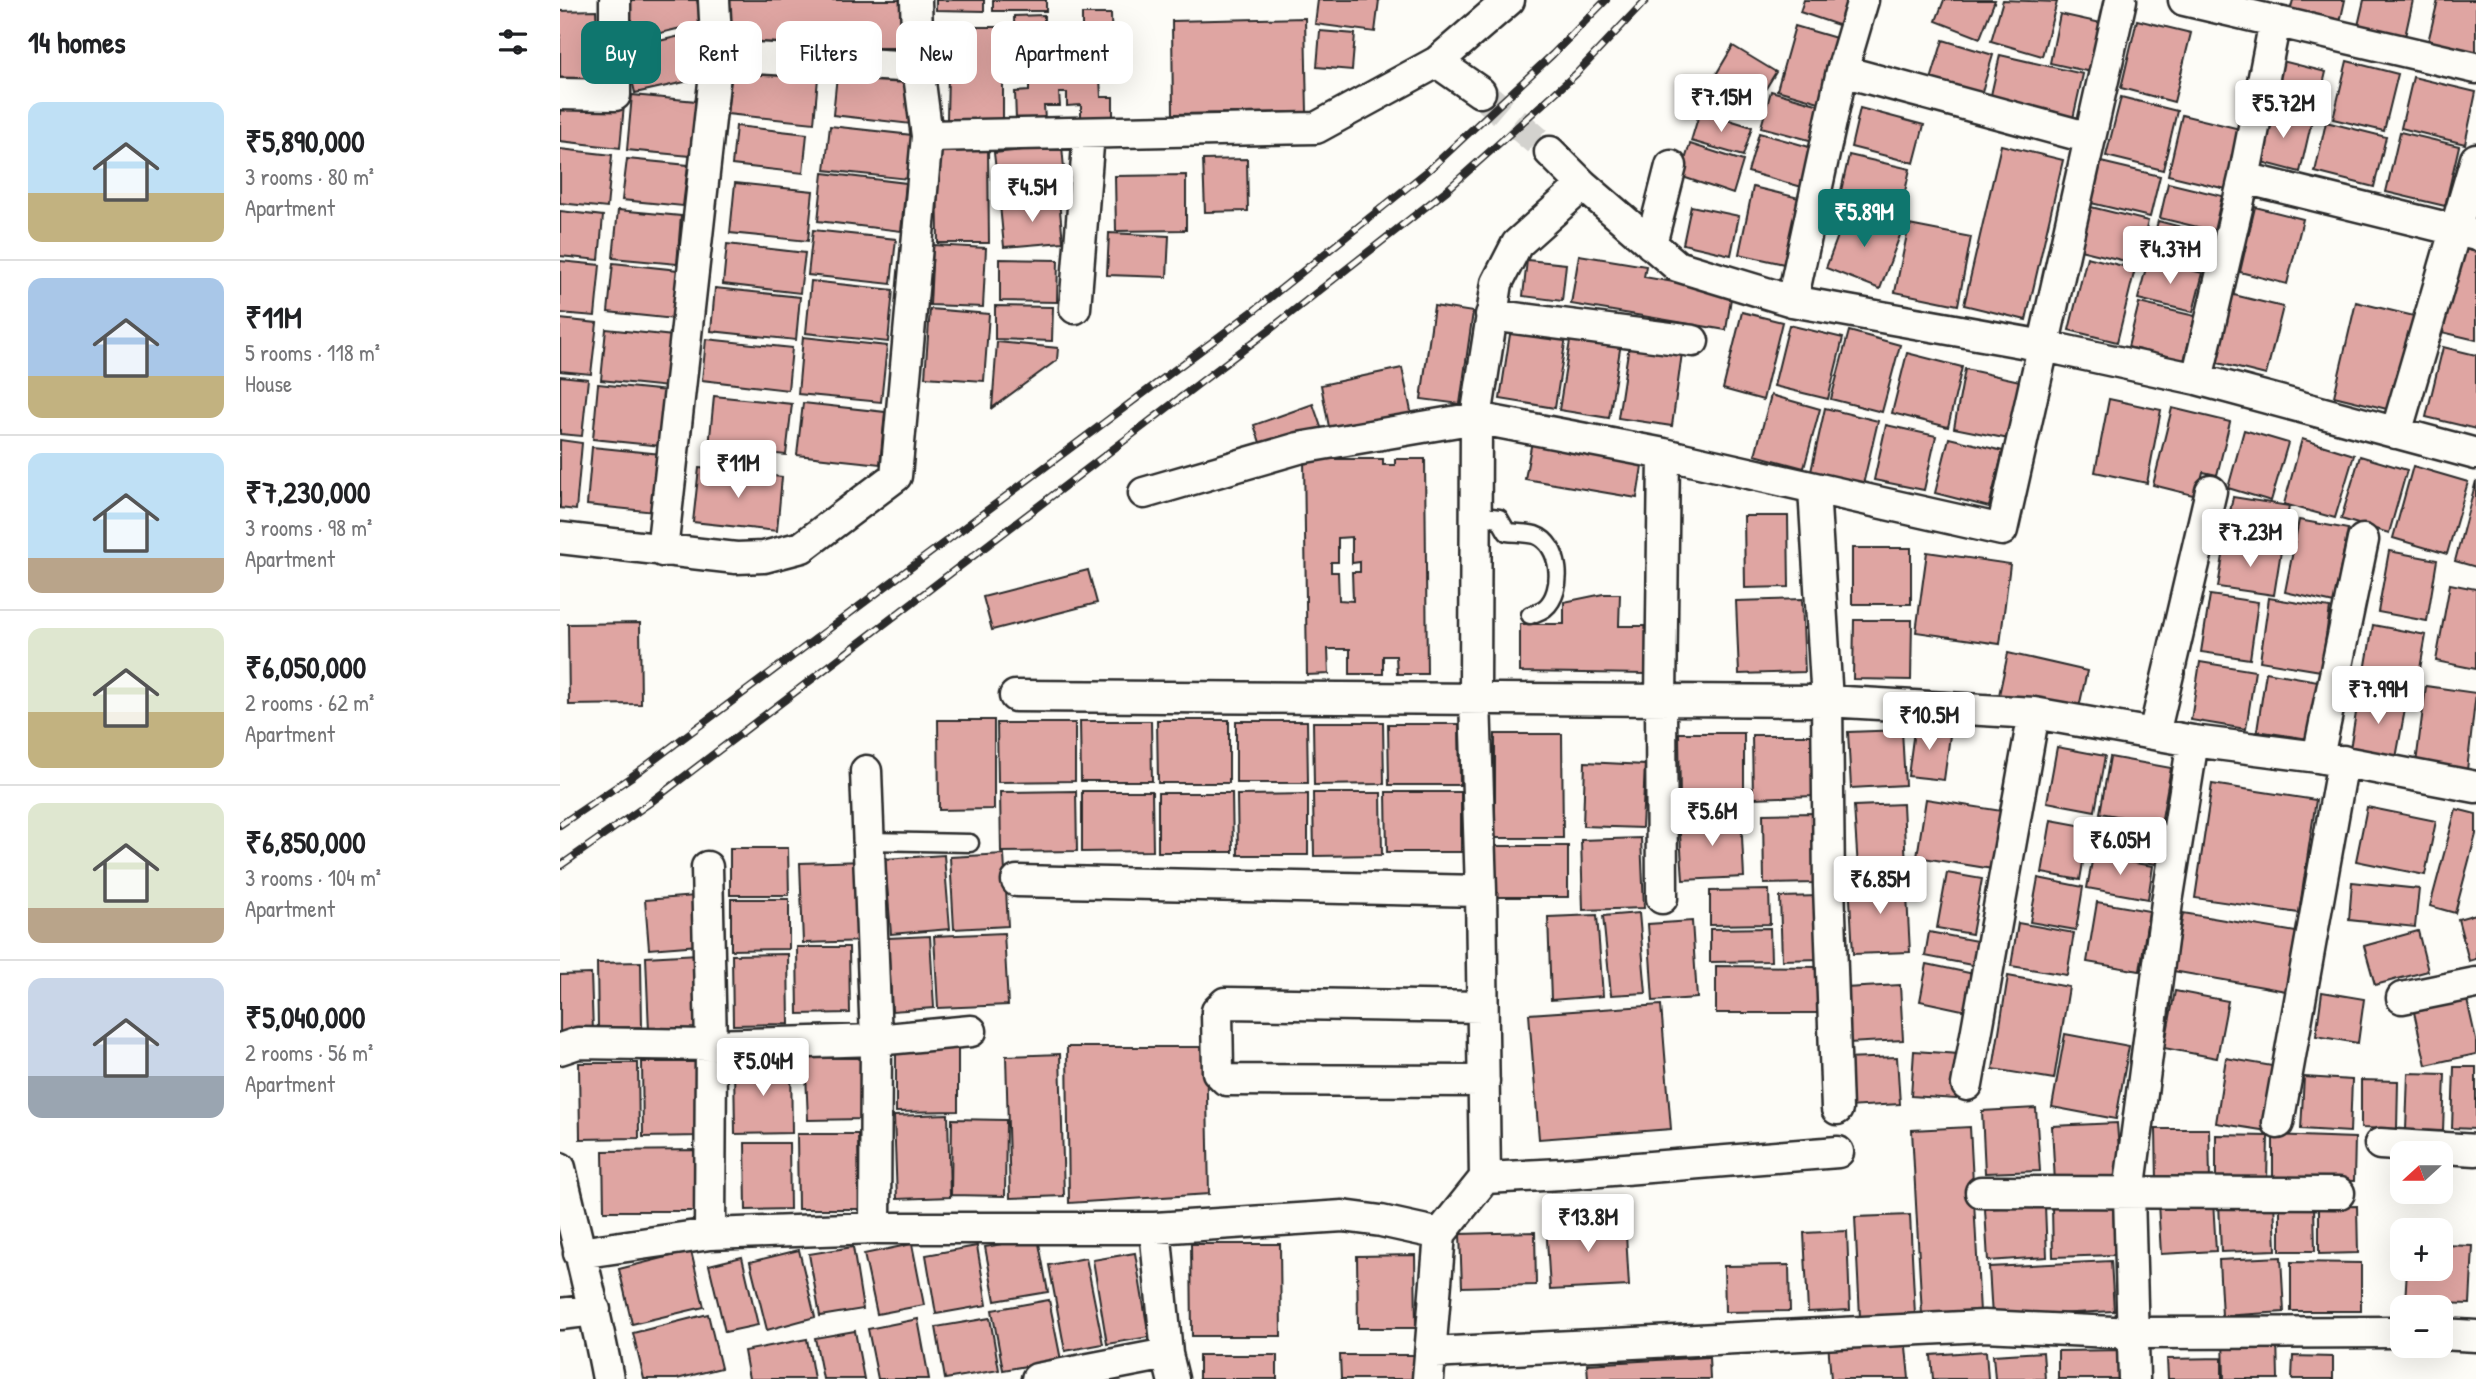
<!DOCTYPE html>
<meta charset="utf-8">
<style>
:root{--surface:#fff;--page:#f2f2f2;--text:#202124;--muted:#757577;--line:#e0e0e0;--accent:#0f766e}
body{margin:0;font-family:"Patrick Hand",sans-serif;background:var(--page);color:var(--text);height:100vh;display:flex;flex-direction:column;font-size:26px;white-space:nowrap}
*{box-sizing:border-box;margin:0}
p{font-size:23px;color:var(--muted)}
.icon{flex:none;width:38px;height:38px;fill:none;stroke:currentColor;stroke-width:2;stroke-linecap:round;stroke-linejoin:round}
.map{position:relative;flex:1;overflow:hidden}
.side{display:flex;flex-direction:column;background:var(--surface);width:560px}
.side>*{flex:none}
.top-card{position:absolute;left:21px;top:21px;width:665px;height:63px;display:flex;gap:14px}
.needle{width:46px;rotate:249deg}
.tools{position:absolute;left:1830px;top:1141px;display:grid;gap:14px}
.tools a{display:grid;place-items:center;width:63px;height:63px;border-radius:14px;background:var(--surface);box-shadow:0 7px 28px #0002;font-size:35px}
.price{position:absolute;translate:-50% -60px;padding:0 16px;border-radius:7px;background:#fff;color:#222;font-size:23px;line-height:46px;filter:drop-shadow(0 2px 4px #0008)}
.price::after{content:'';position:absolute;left:50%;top:42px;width:21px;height:16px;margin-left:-10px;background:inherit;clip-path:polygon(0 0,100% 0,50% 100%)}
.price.current{background:var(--accent);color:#fff}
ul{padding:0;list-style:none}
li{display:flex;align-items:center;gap:21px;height:175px;padding:0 28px}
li+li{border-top:2px solid var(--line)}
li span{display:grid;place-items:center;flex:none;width:196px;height:140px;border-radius:14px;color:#555}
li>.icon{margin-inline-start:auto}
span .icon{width:84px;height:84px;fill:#fffc;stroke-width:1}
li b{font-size:30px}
h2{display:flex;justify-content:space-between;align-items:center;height:84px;padding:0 28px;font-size:30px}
.tag{padding:0 24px;border-radius:14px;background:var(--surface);box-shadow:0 7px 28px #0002;font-size:24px;line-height:63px}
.tag.current{background:var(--accent);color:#fff}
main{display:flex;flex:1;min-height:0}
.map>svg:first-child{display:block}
</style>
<main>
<section class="side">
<h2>14 homes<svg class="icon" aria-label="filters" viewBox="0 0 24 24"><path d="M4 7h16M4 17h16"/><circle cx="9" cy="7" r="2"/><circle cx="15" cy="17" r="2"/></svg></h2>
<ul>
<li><span style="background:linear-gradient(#bfe0f5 65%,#c2b280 0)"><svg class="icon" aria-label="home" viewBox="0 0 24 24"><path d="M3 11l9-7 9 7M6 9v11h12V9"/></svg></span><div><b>₹5,890,000</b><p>3 rooms · 80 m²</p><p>Apartment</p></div></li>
<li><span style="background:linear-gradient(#a9c7e8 70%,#c2b280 0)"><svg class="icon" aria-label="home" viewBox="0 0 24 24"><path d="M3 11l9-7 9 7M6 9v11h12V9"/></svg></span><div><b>₹11M</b><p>5 rooms · 118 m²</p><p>House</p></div></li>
<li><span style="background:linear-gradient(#bfe0f5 75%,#b9a48a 0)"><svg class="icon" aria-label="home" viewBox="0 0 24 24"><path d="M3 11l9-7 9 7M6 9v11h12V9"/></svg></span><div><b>₹7,230,000</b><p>3 rooms · 98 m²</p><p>Apartment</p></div></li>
<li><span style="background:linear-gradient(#dfe7d0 60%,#c2b280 0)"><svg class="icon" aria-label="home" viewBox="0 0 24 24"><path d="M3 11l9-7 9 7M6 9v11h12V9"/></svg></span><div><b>₹6,050,000</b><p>2 rooms · 62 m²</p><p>Apartment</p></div></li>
<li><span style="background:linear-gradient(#dfe7d0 75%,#b9a48a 0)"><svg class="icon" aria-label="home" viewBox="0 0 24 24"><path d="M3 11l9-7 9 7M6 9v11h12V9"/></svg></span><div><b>₹6,850,000</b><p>3 rooms · 104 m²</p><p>Apartment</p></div></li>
<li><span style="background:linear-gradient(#c9d6e8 70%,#9aa5b1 0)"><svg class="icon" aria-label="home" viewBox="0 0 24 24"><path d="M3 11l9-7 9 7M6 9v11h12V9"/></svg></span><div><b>₹5,040,000</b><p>2 rooms · 56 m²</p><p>Apartment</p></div></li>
</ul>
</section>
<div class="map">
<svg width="1916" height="1379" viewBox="0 0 1916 1379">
<rect width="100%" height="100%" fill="#fdfcf7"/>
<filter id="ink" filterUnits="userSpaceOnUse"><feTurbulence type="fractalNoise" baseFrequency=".0143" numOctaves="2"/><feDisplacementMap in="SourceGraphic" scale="14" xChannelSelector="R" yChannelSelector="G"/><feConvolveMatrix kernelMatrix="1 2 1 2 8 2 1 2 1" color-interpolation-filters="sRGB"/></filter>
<g filter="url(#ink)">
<path fill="#dfa5a2" stroke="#2b2b2b" stroke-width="2" fill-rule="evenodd" d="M62,0H137L142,23L71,40Z
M169,0H353V48L170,47Z
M376,0H424V11L376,10Z
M433,0H486V11H433Z
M758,0H819L815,32L755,24Z
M1244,0H1290L1281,26L1240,12Z
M1384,0H1435L1420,38L1376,21Z
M1443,0L1497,2L1482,56L1431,41Z
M1733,0H1785L1779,27L1729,15Z
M1804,0H1853L1844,41L1797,30Z
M1878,0H1916V53L1868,42Z
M36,10L39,78L0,79V11Z
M522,14H551L552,57H539L541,97H553V118H521V105L507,106V93H499L500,106H484L485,119L456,120L455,92L469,91V70H455L454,16L484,15V29L497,28V46H509V29L522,28Z
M1500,14L1541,23L1531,72L1490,63Z
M745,18L747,112L613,114L612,21Z
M1577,20L1631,33L1614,102L1561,88Z
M1235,26L1283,40L1266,104L1217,90Z
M365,27H443V120L387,119L388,73L365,72Z
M760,31L795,34L792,70L757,67Z
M133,33L143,78L75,93L65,49Z
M1383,40L1433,55L1420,98L1370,83Z
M1173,46L1216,72L1190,114L1148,88Z
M1440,55L1523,74L1512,123L1429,104Z
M1718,60L1766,72L1756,114L1708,102Z
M1787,61L1838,74L1824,131L1773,119Z
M278,65L356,73L351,124L273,115Z
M172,69L258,78L254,123L167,114Z
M1853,77L1916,92L1905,144L1841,128Z
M1211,91L1263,106L1253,141L1201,127Z
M72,95L136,101L130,156L67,150Z
M1561,97L1617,111L1603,170L1546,156Z
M0,98L64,105L60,148L0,141Z
M1300,108L1364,125L1354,163L1291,147Z
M1707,109L1752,120L1740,172L1694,160Z
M1140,111L1192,127L1183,156L1131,141Z
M1622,115L1680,129L1666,189L1608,175Z
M1766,122L1826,137L1814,187L1755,172Z
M176,126L247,134L243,173L172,165Z
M270,126L352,135L348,179L265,170Z
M1840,132L1899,146L1885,206L1826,192Z
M1199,133L1253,148L1242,187L1188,172Z
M1130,144L1183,161L1173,194L1120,176Z
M1441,145L1503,160L1466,320L1404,305Z
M502,146L506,191L439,197L434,153Z
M377,148H428L429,243H378Z
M0,149L52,155L47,208L0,203Z
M1289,155L1350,169L1342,205L1281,191Z
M67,159L128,165L123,206L62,200Z
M687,159L688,211L645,212L643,160Z
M1541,162L1600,176L1590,217L1531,203Z
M263,173L346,183L341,231L258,221Z
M626,175V230L556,231L555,176Z
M175,183L253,191L248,241L170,233Z
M1608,183L1662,196L1654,231L1600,218Z
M1193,187L1239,198L1224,264L1179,254Z
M499,200L503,242L444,247L440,205Z
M1131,206L1179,216L1171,255L1123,244Z
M1531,207L1588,221L1578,264L1520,250Z
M1695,207L1743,219L1727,284L1680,272Z
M1288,209L1342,230L1320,289L1266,268Z
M58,210L121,216L117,264L53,258Z
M0,211L43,216L39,260L0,256Z
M1598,221L1652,235L1643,270L1589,257Z
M1349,225L1411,237L1398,305L1335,292Z
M253,230L336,239L331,284L248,275Z
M549,233L609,236L607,277L547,275Z
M167,244L245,253L240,293L163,284Z
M1903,244L1916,247V340L1882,332Z
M373,245L426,248L423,307L370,305Z
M1019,255L1086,266L1084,277L1172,292L1166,330L1011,304Z
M1527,257L1575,269L1557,342L1509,330Z
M440,259L498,260L497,302L440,301Z
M967,260L1006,264L1002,301L963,296Z
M1588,260L1643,273L1633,312L1578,299Z
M0,261L40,265L35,316L0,313Z
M53,263L118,270L114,319L48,312Z
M251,281L333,290L328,342L246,333Z
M155,288L240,297L236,340L151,331Z
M1670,294L1723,307L1706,375L1654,362Z
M1796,302L1854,316L1831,410L1774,396Z
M1579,303L1635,316L1624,361L1568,347Z
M435,306L493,307L492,341L435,339Z
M874,306L913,312L900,404L861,399Z
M370,309L429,314L424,381L365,377Z
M1182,312L1222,322L1203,400L1163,389Z
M0,319L37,323L31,374L0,371Z
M1229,325L1283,338L1268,399L1214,386Z
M951,328L1006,337L995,408L940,399Z
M46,329L113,336L108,387L41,380Z
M1289,331L1340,345L1322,412L1271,399Z
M1011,335L1061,343L1049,418L999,410Z
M243,337L327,346L321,402L238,394Z
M146,339L232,348L228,390L142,380Z
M437,342L498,348L497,360L432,408Z
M1069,345L1122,353L1112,426L1058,418Z
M1883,347L1916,355V429L1866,417Z
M1347,353L1402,367L1388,427L1332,413Z
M842,368L852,416L770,432L761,385Z
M1405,369L1460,381L1449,439L1394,428Z
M0,376L28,379L22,436L0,434Z
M38,384L107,391L101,446L33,439Z
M1211,395L1260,409L1244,468L1195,455Z
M154,396L232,404L226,455L149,447Z
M1549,399L1601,410L1587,483L1535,472Z
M243,403L325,412L320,464L237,455Z
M753,404L762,430L703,451L694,425Z
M1265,408L1318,421L1302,489L1250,476Z
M1612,408L1670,422L1657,475L1643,472L1637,496L1593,485Z
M1326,425L1376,436L1364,490L1314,480Z
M1684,430L1728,443L1711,501L1668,488Z
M1389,438L1443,451L1429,507L1375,493Z
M1742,439L1794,455L1775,518L1724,504Z
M0,440L22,443L16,510L0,508Z
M972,441L1083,460L1077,498L965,479Z
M32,447L101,454L95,512L27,505Z
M1800,456L1847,470L1829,533L1781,519Z
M744,459H823V465H835V459H865L867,674H837L836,656H823V674H790V649H768L769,674L747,675ZM792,537V563L800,562V572H792L793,601L779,600L778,572H771V562H778V538Z
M1853,466L1908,482L1887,554L1833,538Z
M139,468L222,477L217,531L133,522Z
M1916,481V567L1895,561Z
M1673,497L1729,506L1723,547L1665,537Z
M1184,516H1228L1229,587L1185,588Z
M1739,520L1788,529L1774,603L1725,592Z
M1665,543L1721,551L1714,595L1658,587Z
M1292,548H1351V604H1292Z
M1829,551L1877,560L1867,621L1818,612Z
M1367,552L1450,564L1440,644L1356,632Z
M528,570L537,603L432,630L423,597Z
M1890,584L1916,589V669L1876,661Z
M1043,594H1060L1059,626H1087L1086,674L960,672V624H1004V602Z
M1650,595L1698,602L1690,659L1641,652Z
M1709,598L1770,608L1761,671L1700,661Z
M1242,599L1245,672L1179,674L1176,601Z
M1294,620H1352L1351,680L1293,679Z
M80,623L81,704L9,705L8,624Z
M1813,625L1866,635L1855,697L1802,688Z
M1448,653L1527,671L1518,712L1439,695Z
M1640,662L1695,671L1686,729L1631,720Z
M1706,672L1758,681L1749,739L1697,731Z
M1866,686L1916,693L1907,770L1856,763Z
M1799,695L1846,704L1836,758L1790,749Z
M378,720H434V809L379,810Z
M597,720H669V783H598Z
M520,721H591L592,781H521Z
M676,721H747L748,783H676Z
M753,722H823L824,784L754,785Z
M437,723H515V781L438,782Z
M1355,723L1391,728L1384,780L1348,776Z
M828,724H899L900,785H829Z
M1342,730L1345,785L1291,788L1288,732Z
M1119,733H1184V799H1120Z
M935,734H1002L1003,838H935Z
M1192,735H1254L1255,796L1193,798Z
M1497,747L1545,756L1535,811L1487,802Z
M1550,757L1611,768L1601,824L1540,813Z
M1025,762L1085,765L1082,828L1023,826Z
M1652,784L1756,800L1739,913L1635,898Z
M516,791L517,851L441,852L440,792Z
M522,791H592L593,851L522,852Z
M826,792H901V852H827Z
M598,793H672L673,852H598Z
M753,793H821L822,855L754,856Z
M748,794V855H678L677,795Z
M1366,799L1448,812L1439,870L1357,857Z
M1343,804L1346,867L1298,869L1294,806Z
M1807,807L1876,821L1865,875L1796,861Z
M1896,809L1916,814V834L1895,913L1870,906Z
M1253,813L1254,883L1204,884L1203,814Z
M1181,816L1184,877L1123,880L1119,819Z
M1541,819L1601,830L1596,864L1535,853Z
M1491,820L1529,827L1520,880L1482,873Z
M1081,838L1084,908L1023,910L1021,840Z
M933,846H1008V897H934Z
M170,848H228L229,895H170Z
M444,854L448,926L394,929L390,857Z
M384,855L390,929L331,934L325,859Z
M1533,856L1593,866L1588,899L1527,888Z
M304,861L307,941L243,943L240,863Z
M1387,873L1422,879L1412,934L1377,928Z
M1346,877L1350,952L1293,954L1289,880Z
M1478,878L1523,887L1516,930L1470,922Z
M1792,882L1859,889L1855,927L1789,920Z
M1209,890L1210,924L1150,925V891Z
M135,896L139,945L89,949L85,900Z
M1260,896L1262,959L1222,960L1220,897Z
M171,899H229V949L171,950Z
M1537,902L1589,911L1580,971L1527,962Z
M1079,913L1086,993L1051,995L1043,916Z
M1623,913L1736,932L1726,991L1613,971Z
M1916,914V959L1909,961L1898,919Z
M1037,915L1043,996L991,1000L988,917Z
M1132,921L1137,998L1093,1001L1088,924Z
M1458,923L1514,933L1507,975L1451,966Z
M1210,928L1211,961L1150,962V929Z
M1858,931L1868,971L1815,985L1804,946Z
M1369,932L1422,942L1417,966L1365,956Z
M444,933L448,1005L378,1008L374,936Z
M370,936L374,1008L332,1011L328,938Z
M237,947H289L290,1013L238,1014Z
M138,954L142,1029L89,1032L86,957Z
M228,954L229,1024L173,1025L172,955Z
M81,962L82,1027L38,1028L37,963Z
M1367,964L1414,974L1407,1011L1360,1001Z
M1156,966L1258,967V1013H1156Z
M31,974L33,1031L0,1032V975Z
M1448,976L1509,987L1494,1079L1433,1069Z
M1340,985L1343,1040L1288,1043L1285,988Z
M1615,991L1668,1001L1657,1058L1604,1048Z
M1762,992L1804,999L1798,1043L1756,1036Z
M1907,1000L1916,1040V1054L1866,1065L1854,1012Z
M1101,1005L1111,1129L979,1139L969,1014Z
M1505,1034L1569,1046L1556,1119L1492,1107Z
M507,1047H646L649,1194L509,1203Z
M302,1049L305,1119L248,1120L245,1050Z
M336,1049H398V1111L336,1112Z
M1354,1051L1399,1054L1396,1099L1351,1096Z
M500,1054L504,1196L450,1198L446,1056Z
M1337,1057L1340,1104L1287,1107L1284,1059Z
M1666,1058L1718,1067L1708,1131L1656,1123Z
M82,1062H139L140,1136L83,1137Z
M231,1062L232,1133L175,1134L174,1063Z
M19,1063H78L79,1138L20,1139Z
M1894,1067H1916V1129L1892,1128Z
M1848,1073L1885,1074L1883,1131L1846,1130Z
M1744,1077L1792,1080L1790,1132L1741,1129Z
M1801,1080L1838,1081L1837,1129L1801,1128Z
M1476,1108L1480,1171L1425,1173L1422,1111Z
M388,1114L390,1197L337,1199L334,1116Z
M392,1119L446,1120L445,1196L391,1195Z
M1557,1123L1561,1180L1495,1183L1492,1126Z
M1410,1127L1420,1312L1362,1315L1352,1130Z
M1596,1129H1649L1650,1181L1597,1182Z
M237,1134H298L299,1209H238Z
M1656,1135L1708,1136L1707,1183H1656Z
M1713,1135L1795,1138L1794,1181L1713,1178Z
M185,1143H229L230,1209L186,1210Z
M139,1150V1211H44L43,1151Z
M1653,1201L1656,1251L1601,1254L1598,1203Z
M1714,1201L1716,1250L1661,1252L1659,1202Z
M1485,1205L1487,1257L1428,1261L1425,1209Z
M1553,1205L1555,1255L1493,1257L1492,1207Z
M1720,1205H1754L1755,1251H1720Z
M1797,1206L1798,1253L1759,1254V1207Z
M1350,1215L1355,1315L1300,1317L1295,1217Z
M1065,1217L1069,1286L990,1290L986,1222Z
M1287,1231L1290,1310L1248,1312L1244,1233Z
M975,1232L976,1285L902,1287L900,1234Z
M478,1238L488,1292L435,1301L425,1247Z
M352,1244L364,1305L317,1314L304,1254Z
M631,1244H720L721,1336H632Z
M1881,1245L1913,1246L1910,1304L1845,1302L1847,1269H1881Z
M417,1246L427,1305L376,1314L366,1255Z
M293,1247L303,1309L260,1316L249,1254Z
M239,1250L255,1317L207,1330L190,1262Z
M131,1251L144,1307L72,1324L59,1269Z
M575,1253L589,1337L547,1344L533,1260Z
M855,1255L856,1328H798L797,1256Z
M182,1257L198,1325L165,1332L149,1265Z
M1721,1257L1724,1312L1662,1316L1659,1260Z
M526,1258L543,1344L505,1351L489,1265Z
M1551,1261L1554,1311L1432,1317L1429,1267Z
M1731,1262L1801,1263V1311H1731Z
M1229,1265L1230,1311L1165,1312L1164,1266Z
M489,1300L501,1360L443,1370L432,1310Z
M148,1314L161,1368L117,1379H84L73,1333Z
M430,1318L439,1370L385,1379L376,1327Z
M358,1319L369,1379H318L308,1329Z
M295,1331L304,1379H263L255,1338Z
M1717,1335L1718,1379H1664L1663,1336Z
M1345,1336L1349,1379H1271L1268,1342Z
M247,1339L254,1379H189L184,1351Z
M1564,1350L1565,1379H1498V1351Z
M1426,1351L1428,1379H1373L1371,1355Z
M1483,1352L1485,1379H1435L1433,1355Z
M639,1355H717V1379H639Z
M780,1355H859L860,1379H781Z
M1733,1356L1773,1357V1379H1732Z
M1149,1357L1150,1379H1028L1027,1364Z
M1662,1358V1379H1608L1607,1359Z"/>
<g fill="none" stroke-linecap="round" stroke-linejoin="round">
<path stroke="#d3d2ce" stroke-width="30" stroke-dasharray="30 15" stroke-linecap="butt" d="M920,92L990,152"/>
<defs>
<path id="service" d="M916,515L939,518L947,532C956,533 967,533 975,535C1001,544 1005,591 985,608C981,611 975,613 970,615
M308,841L410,843"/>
<path id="minor" d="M154,0L157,56
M356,0L358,67
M1624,0L1916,68
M877,62L920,92
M1282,71L1303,0
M0,94L55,95V0
M990,152L1023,185L1117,266L1232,301L1484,346L1637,379L1916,454
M1684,178L1916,235
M1091,244L1111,166
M1232,301L1282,71L1530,138
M515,308L529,133
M931,315L1133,341
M1637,379L1684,178L1715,21
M1836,433L1916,159
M1254,489L1267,701L1269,886L1277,1109
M584,493L739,448L916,418L1104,454L1442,530L1561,0
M0,538L176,558L204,557L242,547L336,476L367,136L756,128L877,62L949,0
M102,551L157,56L358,67L367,136
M455,696L1267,701L1474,713L1633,741L1758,757L1916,787
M1594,734L1651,491
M1758,757L1803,540
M306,771L316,1040L315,1228
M147,867L151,1045L150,1234
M457,881L921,891
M1102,898L1101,700L1104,454
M1842,998L1916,983
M922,1007L665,1003L657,1011L658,1072L666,1080L924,1081
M0,1049L18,1043L151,1045L316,1040L411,1031
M1407,1085L1474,713
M1718,1123L1783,761
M1820,1144L1916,1150
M0,1168C16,1238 35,1308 48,1379
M925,1178L1002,1174L1278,1152
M1421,1192L1779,1193
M595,1228L607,1354L613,1379
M19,1253L150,1234L315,1228H595L783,1216L821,1221L880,1234
M0,1314L35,1310
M1881,1334L1916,1336
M870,1353L1424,1326L1574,1333L1843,1332
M477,1379L607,1354
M868,1379L880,1234L925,1178L921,891L915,699L916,418L937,283L957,244L1023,185
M1574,1379L1569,1193L1607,902L1633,741"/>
</defs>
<use href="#service" stroke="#2b2b2b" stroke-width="21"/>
<use href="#minor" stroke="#2b2b2b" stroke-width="35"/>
<use href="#service" stroke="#fdfcf7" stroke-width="16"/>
<use href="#minor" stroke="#fdfcf7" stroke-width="30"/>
<defs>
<path id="rail" d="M0,825L71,777L696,309L870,169L993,54L1046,0
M0,866L91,802L713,327L887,190L1016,74L1086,0"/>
</defs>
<use href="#rail" stroke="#2b2b2b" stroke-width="8"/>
<use href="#rail" stroke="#fdfcf7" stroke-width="5" stroke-dasharray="16" stroke-linecap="butt"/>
</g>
</g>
</svg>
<div class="tools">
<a><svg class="needle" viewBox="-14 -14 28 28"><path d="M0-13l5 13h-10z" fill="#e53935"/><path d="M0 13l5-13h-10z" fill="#757577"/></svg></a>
<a>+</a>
<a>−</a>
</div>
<b class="price" style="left:1161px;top:134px">₹7.15M</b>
<b class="price" style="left:1723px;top:140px">₹5.72M</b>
<b class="price" style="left:472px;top:224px">₹4.5M</b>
<b class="price current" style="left:1304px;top:249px">₹5.89M</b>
<b class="price" style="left:1610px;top:286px">₹4.37M</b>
<b class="price" style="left:178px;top:500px">₹11M</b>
<b class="price" style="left:1690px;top:569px">₹7.23M</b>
<b class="price" style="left:1818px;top:726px">₹7.99M</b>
<b class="price" style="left:1369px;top:752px">₹10.5M</b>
<b class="price" style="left:1152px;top:848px">₹5.6M</b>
<b class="price" style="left:1560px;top:877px">₹6.05M</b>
<b class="price" style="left:1320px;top:916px">₹6.85M</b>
<b class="price" style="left:203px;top:1098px">₹5.04M</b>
<b class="price" style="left:1028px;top:1254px">₹13.8M</b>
<div class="top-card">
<a class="tag current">Buy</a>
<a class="tag">Rent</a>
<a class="tag">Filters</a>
<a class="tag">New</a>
<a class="tag">Apartment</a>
</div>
</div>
</main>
